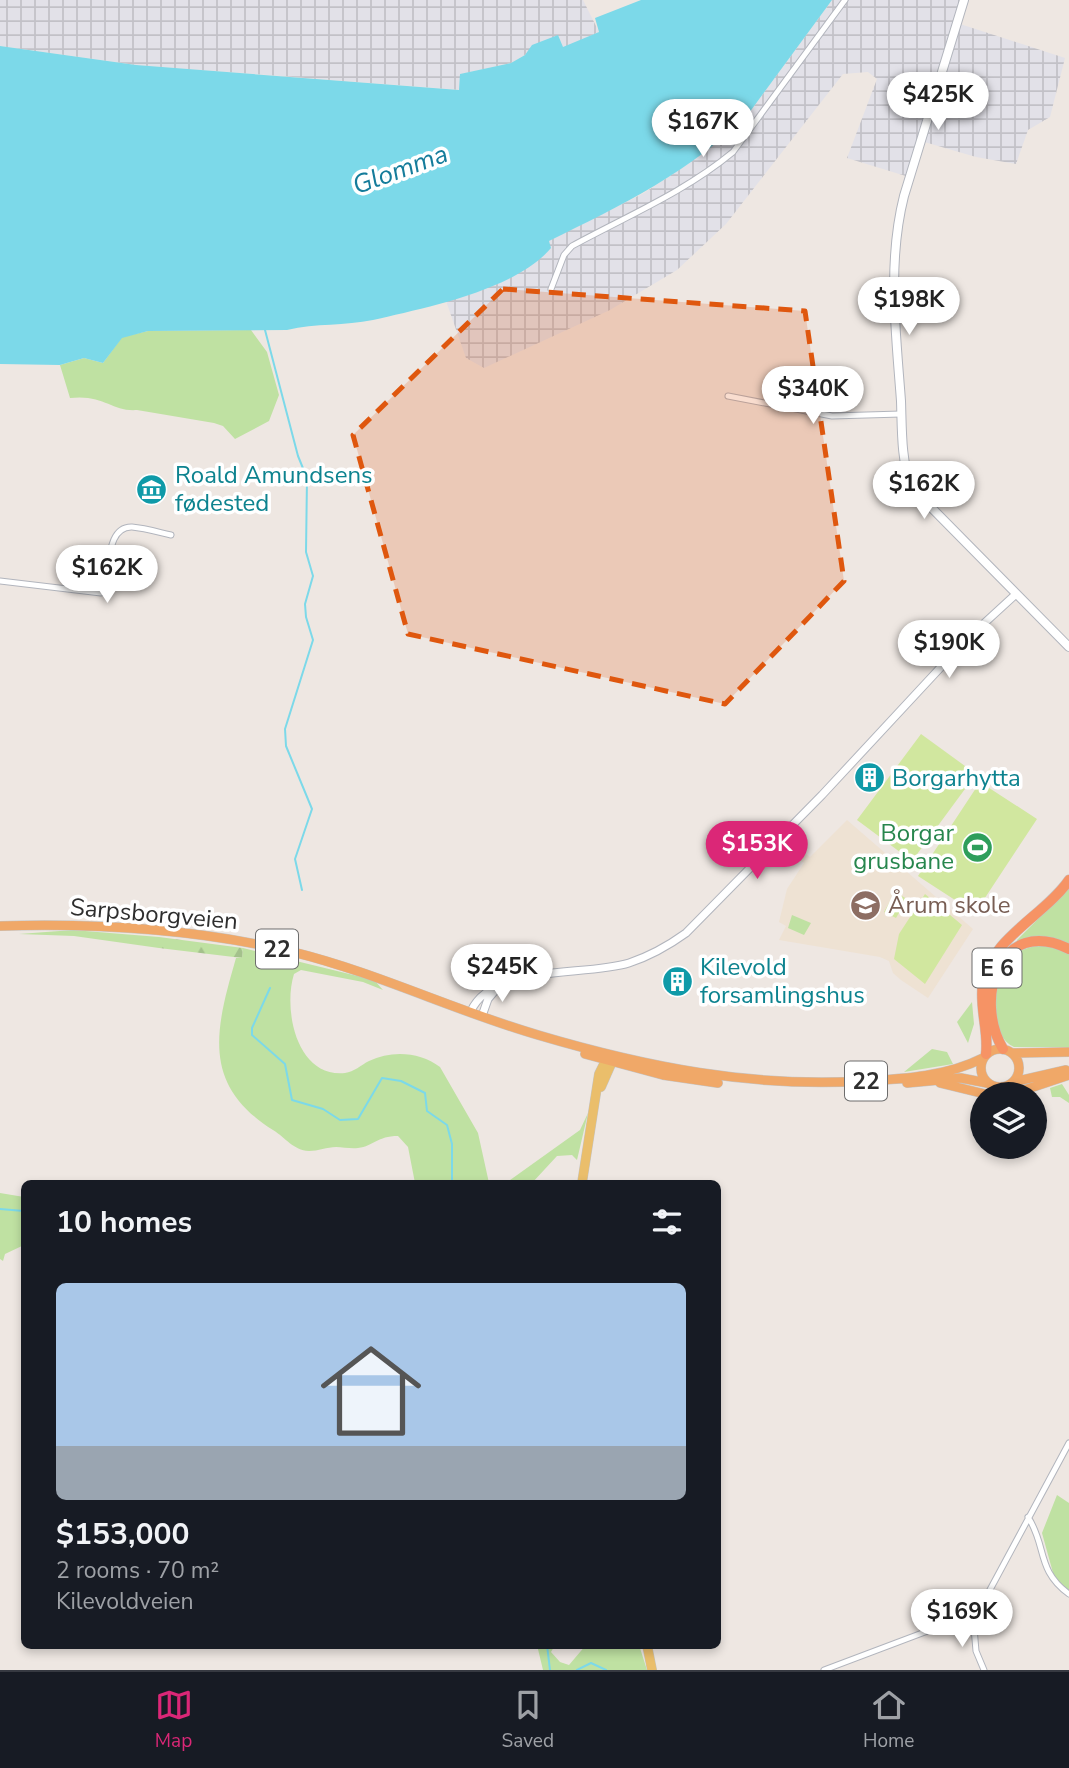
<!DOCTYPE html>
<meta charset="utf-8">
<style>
:root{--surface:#171b24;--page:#20242c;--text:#f1f3f6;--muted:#9ea1a6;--line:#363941;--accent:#db2777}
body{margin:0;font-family:"Nunito Sans",sans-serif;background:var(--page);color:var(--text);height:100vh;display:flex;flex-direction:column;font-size:26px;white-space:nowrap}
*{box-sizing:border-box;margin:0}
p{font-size:23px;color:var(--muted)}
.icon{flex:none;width:38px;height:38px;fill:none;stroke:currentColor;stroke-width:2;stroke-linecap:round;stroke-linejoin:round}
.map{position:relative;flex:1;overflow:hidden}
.sheet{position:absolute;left:21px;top:1180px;width:700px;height:469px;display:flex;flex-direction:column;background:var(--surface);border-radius:10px;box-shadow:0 4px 10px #0003}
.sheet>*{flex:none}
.fabs{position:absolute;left:970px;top:1082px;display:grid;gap:14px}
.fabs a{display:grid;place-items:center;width:77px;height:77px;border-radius:50%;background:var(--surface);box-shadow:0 4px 10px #0003;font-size:35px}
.price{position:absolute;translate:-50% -60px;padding:0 16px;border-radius:24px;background:#fff;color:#222;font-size:23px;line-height:46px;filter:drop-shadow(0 2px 4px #0008)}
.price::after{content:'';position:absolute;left:50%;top:42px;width:21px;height:16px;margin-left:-10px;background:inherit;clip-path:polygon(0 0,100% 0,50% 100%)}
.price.current{background:var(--accent);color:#fff}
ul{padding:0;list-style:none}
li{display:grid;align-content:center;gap:14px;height:371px;padding:0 35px}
li span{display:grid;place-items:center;height:217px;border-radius:10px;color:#555}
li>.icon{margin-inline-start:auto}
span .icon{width:126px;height:126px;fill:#fffc;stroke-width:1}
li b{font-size:30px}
h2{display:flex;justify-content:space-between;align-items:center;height:84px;padding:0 35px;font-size:30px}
.tab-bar{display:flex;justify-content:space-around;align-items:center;height:98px;border-top:2px solid var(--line);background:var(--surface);font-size:19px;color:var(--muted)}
.tab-bar a{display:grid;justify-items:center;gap:4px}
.tab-bar .current{color:var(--accent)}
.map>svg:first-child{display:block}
</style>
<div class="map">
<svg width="1069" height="1670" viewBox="0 0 1069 1670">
<defs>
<pattern id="industrial-grid" width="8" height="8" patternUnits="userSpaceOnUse" patternTransform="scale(1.75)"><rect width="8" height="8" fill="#e2e1e8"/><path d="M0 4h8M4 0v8" fill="none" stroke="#c2c1c7"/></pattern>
<pattern id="forest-firs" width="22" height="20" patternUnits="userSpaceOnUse" patternTransform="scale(1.75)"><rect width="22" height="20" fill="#bfe1a2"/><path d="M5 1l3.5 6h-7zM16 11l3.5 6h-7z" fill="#a4c18c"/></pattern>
</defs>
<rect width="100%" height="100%" fill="#eee7e2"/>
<path fill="url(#industrial-grid)" d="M0,0H583L599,32L563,48L558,36L511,63L461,74L460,90L136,65L0,46Z
M832,0H964L957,23L1065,58L1050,117L1028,130L1016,164L976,157L921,141L909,177L847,158L877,79L868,72L843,74L726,224L677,270L610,310L484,368L466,358L446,301L475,293L537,258L547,253L548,241L644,193L688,164L749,113Z"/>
<path fill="#eee2d3" d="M847,820L973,929L928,998L901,980L893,973L889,961L880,957L779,940L786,926L779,922L787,889L804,863L776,842L782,836L810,857Z"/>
<path fill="#bfe1a2" d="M251,330L267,352L279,395L269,421L235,439L223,426L214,423L137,410C112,412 104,394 70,398L60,365L84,358L103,363L122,337L148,331Z
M1069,888V945L1045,938L1018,944L1017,940Z
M792,915L811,923L804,935L788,928Z
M73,930L159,937V948L74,936L19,934Z
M1046,945L1069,953V1047H1014C985,1033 991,978 1011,958C1021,948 1033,946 1046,945Z
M243,948L374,980L383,990L363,982L301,970L294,974C283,1009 296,1078 345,1073C354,1072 361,1065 369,1061C392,1050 420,1052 440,1067L478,1133L489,1183H415L408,1147L398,1136C377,1136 374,1146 358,1148C351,1149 343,1147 336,1147C327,1147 318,1151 309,1151C293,1150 286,1138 273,1130C200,1084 216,1028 236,958H242Z
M972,1002L974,1024L968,1043L957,1022Z
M932,1049L947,1052L953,1064L904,1072Z
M1062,1084L1069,1095V1103L1060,1097H1052L1050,1088Z
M588,1113L577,1160L572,1155L557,1156L532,1183H506L580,1130Z
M0,1193L24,1197V1245L5,1254L3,1261L0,1259Z
M1057,1495L1069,1503V1591L1055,1580L1042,1533Z
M537,1645H555L551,1652L560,1662L569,1665L586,1645H639L647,1670H543Z"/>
<path fill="url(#forest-firs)" d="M159,937L243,948L242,958L159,948Z"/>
<path fill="#d1e79f" d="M921,734L976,774L912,861L857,820Z
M980,782L1037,819L975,913L918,876Z
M895,892L907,899L896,918L884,912Z
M925,894L962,925L925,984L894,959L899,934Z"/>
<path fill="#7cd9e9" d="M641,0H832L749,113C693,171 620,206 549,241L551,248C516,290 424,308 373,320C345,326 316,323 287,330L148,331L122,338L103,363L84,358L60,365L0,364V46L136,65L459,90L460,74L511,63L525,55L532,45L558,35L563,47L599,32L595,18Z"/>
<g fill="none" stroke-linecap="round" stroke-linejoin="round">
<path stroke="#7cd9e9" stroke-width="2" d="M265,330L298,456L307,478L306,552L313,576L305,604L306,617L313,640L285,729L286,746L312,809L295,859L302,890
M270,988L252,1028V1035L285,1064L292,1100L323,1109L340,1120L358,1119L382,1078L401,1081L425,1093L427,1111L447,1125L452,1144V1183
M0,1209L24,1211
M547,1645L550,1670
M577,1670L591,1663L606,1670"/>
<defs>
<path id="minor" d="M551,289L564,255L572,246C627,216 685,192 733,152L845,0
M728,396L832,416L901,414
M0,581L101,593C111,576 104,526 132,527C144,528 158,532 171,535
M1028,1517C1047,1546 1036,1570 1069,1594
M973,1616L976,1651L984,1670
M824,1670L978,1612L1069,1443"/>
<path id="tertiary" d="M471,1011C493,963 584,977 629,963C650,956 668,946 686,933L822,795L967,639L1016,594
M482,1016L488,999L499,986"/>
<path id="secondary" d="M964,0L904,196C887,263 896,333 901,401C902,430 901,459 911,487L1069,647"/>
<path id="primary" d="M601,1087L612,1062L609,1055
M582,1183L599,1074L608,1056
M647,1645L652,1670"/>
<path id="trunk" d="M0,926C99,923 197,929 293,952C378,973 455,1011 538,1035C646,1067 753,1088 865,1081C905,1079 948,1076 983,1058
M981 1068a19 19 0 1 1 38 0a19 19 0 1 1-38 0Z
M1012,1053L1069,1052
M585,1054L663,1075L718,1083
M1013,1082L1066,1070
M907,1083L961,1078L987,1083
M940,1083L985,1094
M1012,1094L1069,1075"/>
<path id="motorway" d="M1003,1049C973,998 1000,915 1069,949
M986,1054C989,1031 979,1007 983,983C990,939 1045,915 1069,880"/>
</defs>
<use href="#minor" stroke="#b2b5bd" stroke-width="7"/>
<use href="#tertiary" stroke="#b2b5bd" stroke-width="9"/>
<use href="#secondary" stroke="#b2b5bd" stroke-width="10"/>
<use href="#primary" stroke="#c4c4c4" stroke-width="10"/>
<use href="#trunk" stroke="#c4c4c4" stroke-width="10"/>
<use href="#motorway" stroke="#c4c4c4" stroke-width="11"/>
<use href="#minor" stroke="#fff" stroke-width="5"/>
<use href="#tertiary" stroke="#fff" stroke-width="7"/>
<use href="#secondary" stroke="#fff" stroke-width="8"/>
<use href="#primary" stroke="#eabe6b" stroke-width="9"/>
<use href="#trunk" stroke="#f0a868" stroke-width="9"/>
<use href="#motorway" stroke="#f69365" stroke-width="10"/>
</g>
<path fill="#df570e" fill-opacity="0.2" stroke="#df570e" stroke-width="5" stroke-dasharray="14 9" stroke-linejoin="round" d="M503,289L805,311L844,581L725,704L408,634L353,435Z"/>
<defs>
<symbol id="museum-disc" viewBox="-11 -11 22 22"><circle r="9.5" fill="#0f9aa8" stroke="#fff"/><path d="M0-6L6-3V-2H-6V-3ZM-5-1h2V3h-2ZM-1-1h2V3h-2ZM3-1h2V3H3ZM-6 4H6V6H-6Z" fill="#fff"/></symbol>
<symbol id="building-disc" viewBox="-11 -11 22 22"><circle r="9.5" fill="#0f9aa8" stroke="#fff"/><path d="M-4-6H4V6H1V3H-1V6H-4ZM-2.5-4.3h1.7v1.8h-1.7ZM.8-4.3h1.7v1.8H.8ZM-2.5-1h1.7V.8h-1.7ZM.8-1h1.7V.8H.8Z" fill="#fff"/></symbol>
<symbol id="stadium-disc" viewBox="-11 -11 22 22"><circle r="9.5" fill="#2e9e5b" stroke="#fff"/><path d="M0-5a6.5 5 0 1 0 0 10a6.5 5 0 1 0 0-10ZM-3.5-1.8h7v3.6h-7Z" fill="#fff"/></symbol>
<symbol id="school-disc" viewBox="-11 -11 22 22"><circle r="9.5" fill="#8d6e63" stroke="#fff"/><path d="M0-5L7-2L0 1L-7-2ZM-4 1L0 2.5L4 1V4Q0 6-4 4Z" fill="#fff"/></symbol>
</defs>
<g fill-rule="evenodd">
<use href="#museum-disc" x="134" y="472" width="35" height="35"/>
<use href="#building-disc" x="852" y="760" width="35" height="35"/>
<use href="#stadium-disc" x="960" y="830" width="35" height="35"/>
<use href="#school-disc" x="848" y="888" width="35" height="35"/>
<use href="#building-disc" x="660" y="964" width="35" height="35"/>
</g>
<g text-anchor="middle" stroke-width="7" stroke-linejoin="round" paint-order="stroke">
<g fill="#fff" stroke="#6d6d6d" stroke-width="2">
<rect x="256" y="929.5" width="42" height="39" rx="5"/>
<rect x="972.5" y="948.5" width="49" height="39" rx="5"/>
<rect x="845" y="1061.5" width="42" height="39" rx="5"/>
</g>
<g font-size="23" font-weight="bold" fill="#2e2e2e">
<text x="277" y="957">22</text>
<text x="997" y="976">E 6</text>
<text x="866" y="1089">22</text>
</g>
<g font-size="24" fill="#0d838f" stroke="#fff" text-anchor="start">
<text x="175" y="483">Roald Amundsens<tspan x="175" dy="28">fødested</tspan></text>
<text x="892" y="786">Borgarhytta</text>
<text x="700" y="975">Kilevold<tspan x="700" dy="28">forsamlingshus</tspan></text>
</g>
<g font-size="24" fill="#27864d" stroke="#fff" text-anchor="end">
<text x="954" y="841">Borgar<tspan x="954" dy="28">grusbane</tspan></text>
</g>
<g font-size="24" fill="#785e54" stroke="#fff" text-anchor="start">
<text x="888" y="913">Årum skole</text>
</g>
<g font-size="24" fill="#2e2e2e" stroke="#fff">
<text transform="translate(154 914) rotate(5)" y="8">Sarpsborgveien</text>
</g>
<g font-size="26" font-style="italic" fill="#157c9b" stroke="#fff">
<text transform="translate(400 169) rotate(-20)" y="9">Glomma</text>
</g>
</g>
</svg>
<div class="fabs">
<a><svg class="icon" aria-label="layers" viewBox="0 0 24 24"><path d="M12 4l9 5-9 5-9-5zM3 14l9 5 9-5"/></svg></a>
</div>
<b class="price" style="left:938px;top:132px">$425K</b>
<b class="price" style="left:703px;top:159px">$167K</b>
<b class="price" style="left:909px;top:337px">$198K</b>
<b class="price" style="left:813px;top:426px">$340K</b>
<b class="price" style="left:924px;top:521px">$162K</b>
<b class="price" style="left:107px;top:605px">$162K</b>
<b class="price" style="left:949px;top:680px">$190K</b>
<b class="price current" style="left:757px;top:881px">$153K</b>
<b class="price" style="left:502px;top:1004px">$245K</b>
<b class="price" style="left:962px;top:1649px">$169K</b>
<section class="sheet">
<h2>10 homes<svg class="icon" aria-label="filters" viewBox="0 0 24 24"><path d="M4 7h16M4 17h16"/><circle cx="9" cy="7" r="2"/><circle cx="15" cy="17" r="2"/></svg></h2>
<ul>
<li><span style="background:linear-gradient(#a9c7e8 75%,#9aa5b1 0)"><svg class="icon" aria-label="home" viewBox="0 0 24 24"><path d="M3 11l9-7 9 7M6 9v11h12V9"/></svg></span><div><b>$153,000</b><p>2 rooms · 70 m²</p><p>Kilevoldveien</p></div></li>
</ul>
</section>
</div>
<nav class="tab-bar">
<a class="current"><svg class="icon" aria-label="map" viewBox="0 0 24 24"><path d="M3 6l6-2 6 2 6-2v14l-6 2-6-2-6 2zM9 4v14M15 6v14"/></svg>Map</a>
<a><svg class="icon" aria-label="saved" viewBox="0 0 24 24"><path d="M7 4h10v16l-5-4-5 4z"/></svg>Saved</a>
<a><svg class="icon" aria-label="home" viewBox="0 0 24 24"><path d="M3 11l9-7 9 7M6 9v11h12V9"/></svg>Home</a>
</nav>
